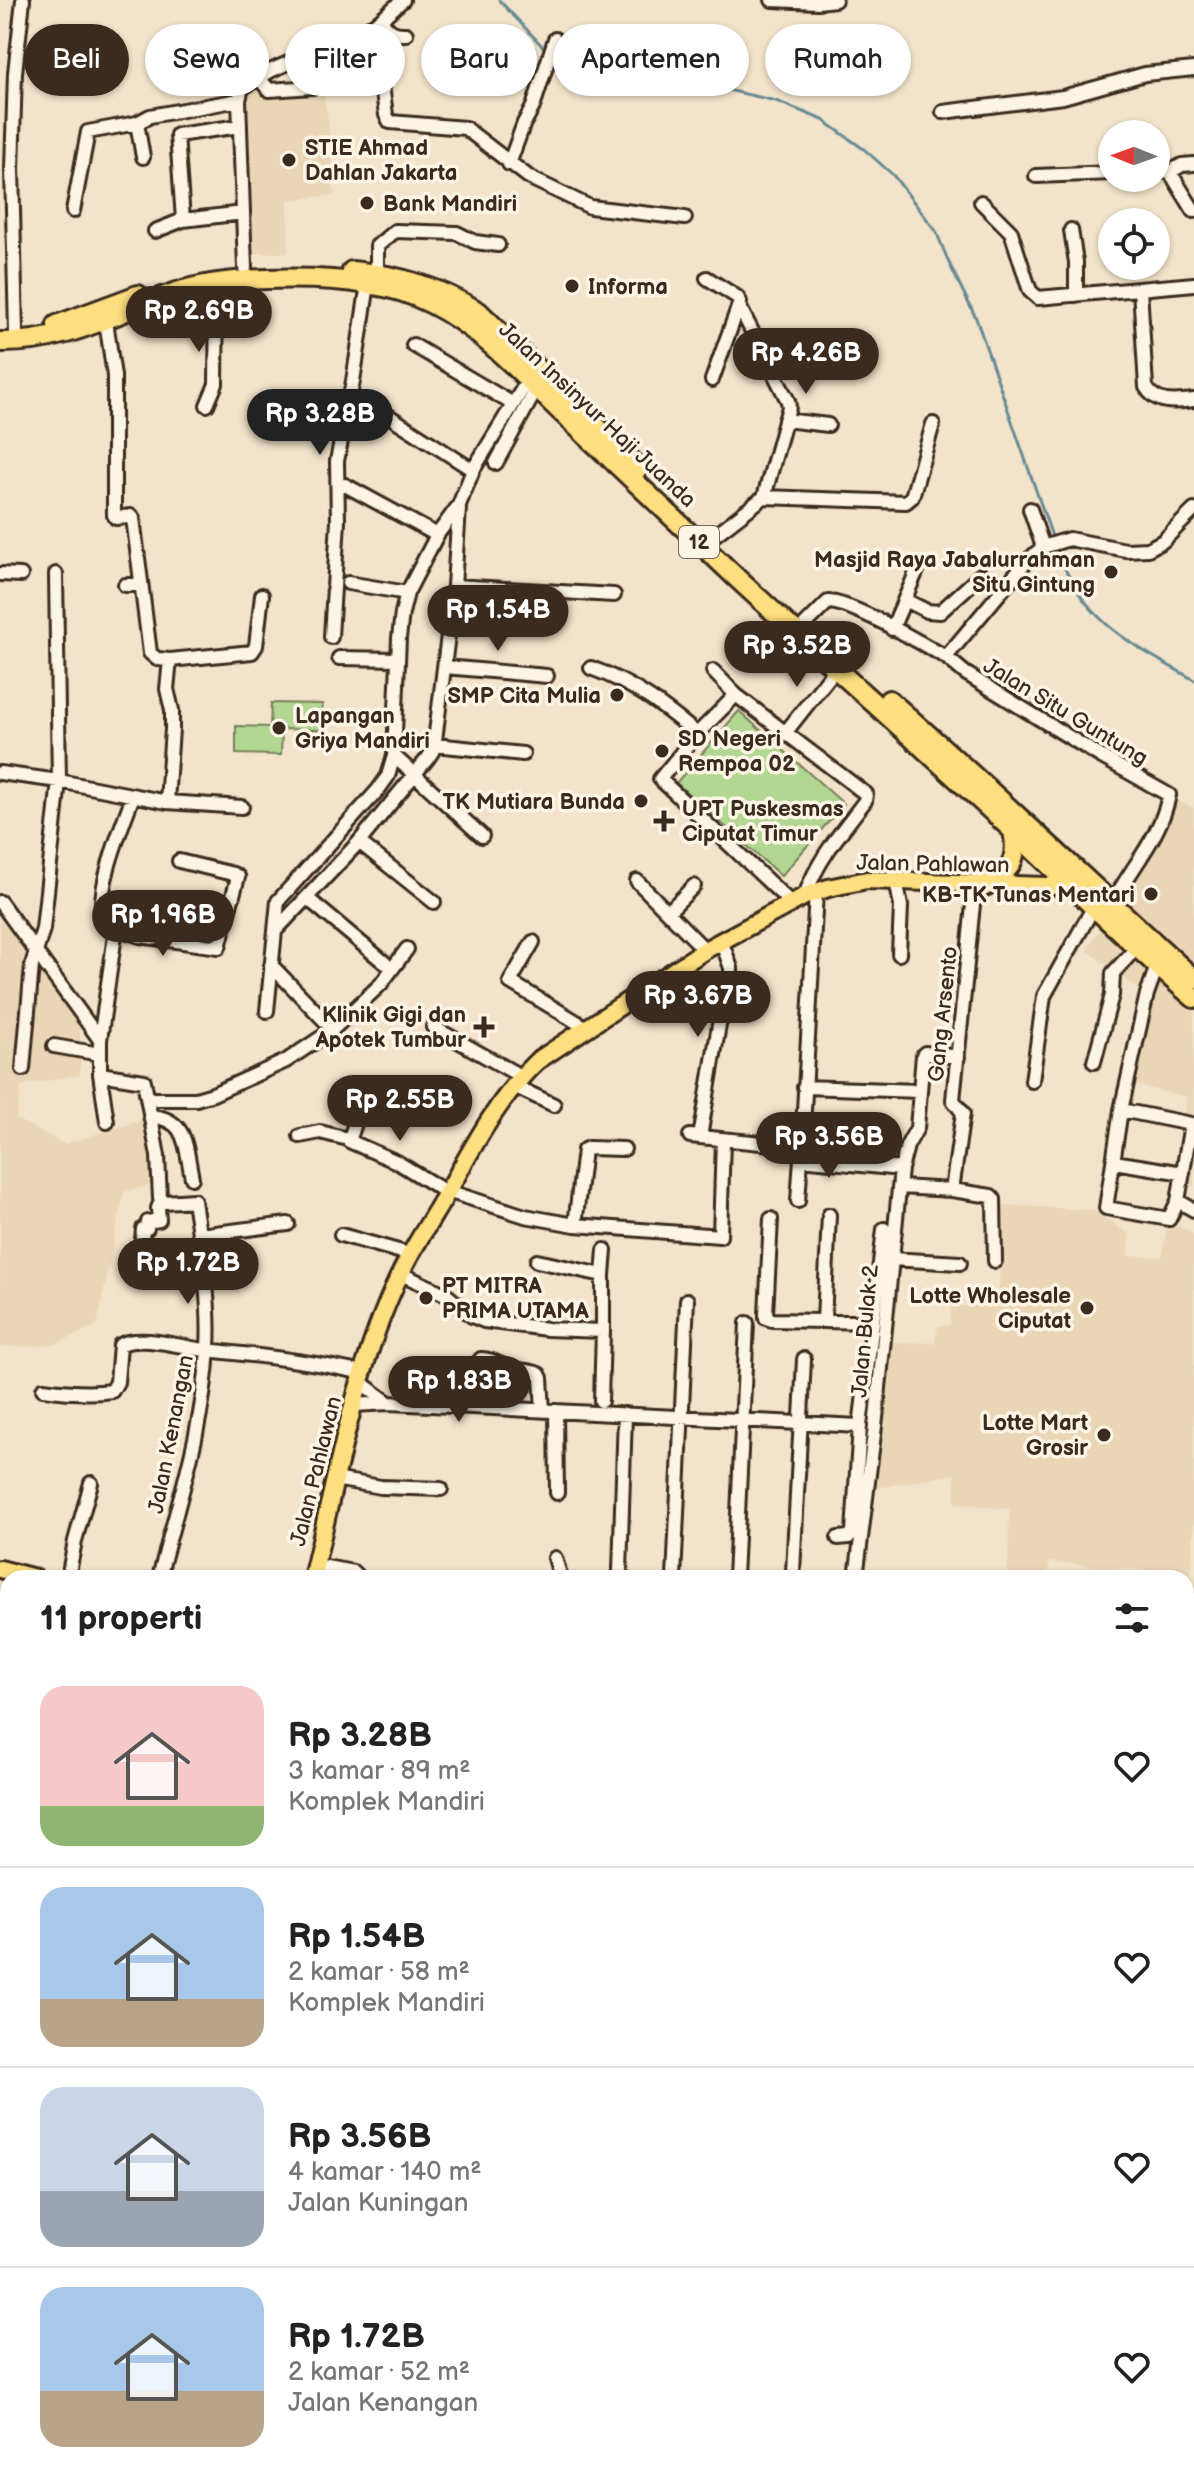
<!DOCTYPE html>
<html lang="id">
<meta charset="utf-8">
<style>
:root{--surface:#fff;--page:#f6f6f6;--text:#222;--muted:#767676;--line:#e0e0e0;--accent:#3b2a1e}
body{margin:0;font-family:"Balsamiq Sans",sans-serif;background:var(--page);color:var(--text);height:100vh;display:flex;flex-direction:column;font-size:30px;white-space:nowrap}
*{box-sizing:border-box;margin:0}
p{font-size:26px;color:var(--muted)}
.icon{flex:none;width:44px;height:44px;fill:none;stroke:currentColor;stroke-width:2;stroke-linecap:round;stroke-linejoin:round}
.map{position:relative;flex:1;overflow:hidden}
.drawer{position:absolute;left:0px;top:1570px;width:1194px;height:914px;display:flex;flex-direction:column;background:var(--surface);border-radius:24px 24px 0 0;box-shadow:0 2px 6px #0004}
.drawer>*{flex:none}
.banner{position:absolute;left:24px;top:24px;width:1146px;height:72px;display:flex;gap:16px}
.needle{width:52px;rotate:271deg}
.tools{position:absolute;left:1098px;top:120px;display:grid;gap:16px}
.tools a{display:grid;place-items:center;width:72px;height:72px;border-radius:50%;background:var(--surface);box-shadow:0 2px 6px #0004;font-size:40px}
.price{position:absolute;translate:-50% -68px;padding:0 18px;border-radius:28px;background:var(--accent);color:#fff;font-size:26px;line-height:52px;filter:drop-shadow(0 2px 4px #0008)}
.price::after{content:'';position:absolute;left:50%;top:48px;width:24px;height:18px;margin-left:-12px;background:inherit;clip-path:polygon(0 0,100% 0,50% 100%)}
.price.current{background:#222;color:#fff}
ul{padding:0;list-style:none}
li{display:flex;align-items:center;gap:24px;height:200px;padding:0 40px}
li+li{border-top:2px solid var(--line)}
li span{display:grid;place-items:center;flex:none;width:224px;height:160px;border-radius:24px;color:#555}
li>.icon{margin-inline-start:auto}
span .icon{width:96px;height:96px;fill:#fffc;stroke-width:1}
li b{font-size:34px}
h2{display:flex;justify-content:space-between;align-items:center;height:96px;padding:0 40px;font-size:34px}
.pill{padding:0 28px;border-radius:36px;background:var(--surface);box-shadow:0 2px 6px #0004;font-size:28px;line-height:72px}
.pill.current{background:var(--accent);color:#fff}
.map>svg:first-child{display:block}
</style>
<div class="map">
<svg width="1194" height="2483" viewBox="0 0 1194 2483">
<rect width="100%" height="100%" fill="#f2e3ca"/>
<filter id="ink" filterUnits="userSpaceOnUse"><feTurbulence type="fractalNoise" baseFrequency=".0125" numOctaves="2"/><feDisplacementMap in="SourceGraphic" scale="16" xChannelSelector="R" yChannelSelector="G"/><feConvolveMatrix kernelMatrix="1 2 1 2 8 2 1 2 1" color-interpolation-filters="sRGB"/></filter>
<g filter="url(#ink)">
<path fill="#ead6b7" d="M292,80L320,81L322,84L329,125L334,195L288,200V253H247L245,88Z
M1175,800L1194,808V1187L1174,1176L1187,1097L1124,1083L1125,1062L1144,994L1087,950L1120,897Z
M0,905L58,981L80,1030V1075L22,1085L16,1119L64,1144L152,1117L155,1184L124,1192L97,1325L53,1345L0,1347Z
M1003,1205L1093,1210L1129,1234L1128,1256L1162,1257L1168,1221L1194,1234V1529L1191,1573L1049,1562L1048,1578H1008L1009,1509L955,1503V1474L865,1490L875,1342L935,1343L938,1326L950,1325L951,1306H998Z"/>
<path fill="#b2d793" stroke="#768058" stroke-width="2" d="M271,703L322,704L321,730L282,729L281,755L236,754V726L270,727Z
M739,711L844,804L781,876L676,783Z"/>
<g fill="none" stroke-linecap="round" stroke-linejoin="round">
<path stroke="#678b95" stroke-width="3" d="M499,0L547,51
M553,55L588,78L612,87H714L776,101L823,120L865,150L893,175L936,231L949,263L976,318L1054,542
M1057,549C1082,622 1132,644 1194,680"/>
<defs>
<path id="minor" d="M772,0L818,2L835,0
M381,20C388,30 393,35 406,34
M374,25L386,115L390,122L465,128L530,178L590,207L685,218
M258,77L269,90L313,87
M943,112L1063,97L1145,74L1194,69
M137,123L143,157
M509,164L524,123L533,107L555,39
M1156,171L1170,172L1194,211
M1170,172L1182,165L1194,164
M1036,176L1112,173
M981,202L1011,232L1030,291L1038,298L1194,284
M73,211L88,132L137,123L150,116L239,100
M183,220L177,135L240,126
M1071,230L1076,262V295
M155,231L183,220L243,213
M245,268L239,100L242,88L270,71L374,25L403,0
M377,273V246L395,231L457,233L475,242L498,245
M707,278L737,297L740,302L712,380
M1140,289L1146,387C1156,405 1176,402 1194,400
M740,308L788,401L789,407L764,497
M106,321L114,376V515L116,518L131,516L133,518L150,653L157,659L170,660L167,689L172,710V729L167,802
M16,332L12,169L15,73L23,0
M413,345L513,404
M207,405L216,384L217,283
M378,409L473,470
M785,420L828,425
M496,463L537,388
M345,485L437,535
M1030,509L1043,547
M711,538L764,497L906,502L912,497L933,424
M0,574L21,575
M348,583L407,593
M125,585H141
M454,586L614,595
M905,600L927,611L940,612L981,575
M805,625L828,602C852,602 920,643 946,657L1024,564L1043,547L1069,539L1126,550L1148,549L1163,541L1194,510
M892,629L918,568
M331,637L338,521L337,461L353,381L368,284
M946,657L965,673L1100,756L1169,795C1161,837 1131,867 1112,904
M339,658L398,659
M170,660L252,652L256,646L262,595
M445,667L547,676
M591,668C633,683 663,706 697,734
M713,671L736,695L866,794L865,801C842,831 817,860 805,896
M736,695L697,734L660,779L791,903
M785,733L837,667
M435,745L523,754
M394,756L482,836
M0,773L59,781L167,802L242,807
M133,796C123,824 94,892 104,919L116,928L100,1040V1074L144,1081L158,1156L160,1199L164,1202L194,1200C201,1249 211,1299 208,1348C204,1426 178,1503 159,1578
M359,842L434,902
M896,880L901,906L899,954
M637,881L705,950
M307,898L385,963
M0,902L100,1040
M668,912L694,886
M116,928L140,936L219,947L238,877L233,874L179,861
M275,931L359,842L428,758L434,749L454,586L459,508
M533,942L510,982L585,1027
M271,965L327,1023
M267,1011L278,901L378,790L388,776L394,756L399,638L402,613L407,593L437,535L459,505L473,470L528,380
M433,1027L522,1077
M54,1046L100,1054
M1094,1062L1112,995L1113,973L1137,947
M23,1069L32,965L43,929L59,781L56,574
M100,1074L107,1122
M1032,1081L1044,996L1093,908
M514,1086L554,1105
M804,1087L919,1091
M148,1099H196L213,1094L286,1061L331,1031L381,984L407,949
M391,1107L361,1106L349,1141L397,1162L441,1189L525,1216L575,1225L720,1236L723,1140
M1121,1110L1191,1124L1178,1201L1169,1219L1106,1208Z
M1121,1110L1147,994L1157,966
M150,1116C188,1119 185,1146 192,1178
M300,1136L320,1132L348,1139
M690,1136L802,1147L816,892
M700,1137L719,1025L731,987V968L721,940
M802,1147L801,1159L901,1169
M1114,1162L1183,1173
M900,1187L952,1190L991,1196L994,1199L995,1261
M952,1190L963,1113L953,1100L975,885
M798,1201L801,1159
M1178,1201L1194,1210
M771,1219L766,1314V1318L772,1320L873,1322L884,1229
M575,1225L584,1150L588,1148L624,1149
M199,1235L288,1224
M341,1235L409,1254
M141,1251L143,1229L147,1228L148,1222L159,1220L158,1208L161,1201
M891,1259L960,1263
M537,1261L603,1275V1331
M401,1274L445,1294L472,1316L484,1321L547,1329L603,1331L601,1401
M603,1275L605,1250
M824,1321L829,1215
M507,1367L494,1370L477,1367V1364L481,1359C491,1359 497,1363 506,1367C516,1371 529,1370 539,1374L541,1378L543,1410
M360,1382L389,1403
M43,1389C65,1392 90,1394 112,1391L117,1382L120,1345C138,1334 182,1347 204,1350C257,1355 311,1361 363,1373
M354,1405L389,1403L860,1426
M556,1411L557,1493
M334,1479L381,1487L441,1489
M838,1538L849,1537L853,1532L860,1426L873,1322
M555,1558L561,1578
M315,1565L353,1572L359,1578
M68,1578L75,1541L91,1483
M623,1578L620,1571L625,1414
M674,1578L687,1300
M735,1578L747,1323
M790,1578L793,1572L804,1359
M856,1578L876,1418L901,1169L907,1146L917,1128L923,1055L925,1053L958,1057
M0,1698L8,1700
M1186,1736L1194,1728
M1186,1771L1194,1772
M0,1821L8,1828
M1186,1861H1194
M0,1866H8
M1186,1901L1188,1944L1186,1951
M8,1905C0,1944 4,1990 8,2030
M1186,1959L1194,1967
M1186,2074L1194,2072
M1186,2192L1194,2222
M0,2208L8,2212
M1186,2256L1194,2253
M0,2289L8,2286
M1186,2312L1194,2310
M8,2397L4,2415L8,2434
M18,2476L19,2483
M77,2476L78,2483
M103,2476V2483
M162,2476V2483
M222,2476V2483
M280,2476V2483
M339,2476V2483
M415,2476L417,2483
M447,2476L451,2483
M576,2476L579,2483
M605,2476L607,2483
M671,2476L672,2483
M1120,2476L1122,2483
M1154,2476L1156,2483
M980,2483L988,2480L991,2476"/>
<path id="major" d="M0,1569L35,1578
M312,1578C336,1482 352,1383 392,1292C408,1254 431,1221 451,1186C475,1143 500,1096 537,1061L705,950L805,896L828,888L867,880L1047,886L1069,885L1078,881"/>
<path id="highway" d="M352,271C398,275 439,287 479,312L639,468
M57,325L138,295
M0,342C74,343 118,309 184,290C233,276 318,276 368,284C390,287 413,294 432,304C480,328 519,371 557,408C618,466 679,524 740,581C830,664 920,744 1009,827C1070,884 1130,943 1194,998
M889,700C993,791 1092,886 1194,979
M985,886C1011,870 1019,861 1013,830"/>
</defs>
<use href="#minor" stroke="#3b2a1e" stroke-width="18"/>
<use href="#major" stroke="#3b2a1e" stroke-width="22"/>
<use href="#highway" stroke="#3b2a1e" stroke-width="24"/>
<use href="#minor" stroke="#fcf5e5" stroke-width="12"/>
<use href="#major" stroke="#fddf80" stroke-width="16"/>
<use href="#highway" stroke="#fddf80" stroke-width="18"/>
</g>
</g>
<g fill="#3b2a1e" stroke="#fcf5e5" stroke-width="3">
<circle cx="289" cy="160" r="8"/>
<circle cx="367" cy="203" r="8"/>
<circle cx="572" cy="286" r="8"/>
<circle cx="1111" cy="572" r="8"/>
<circle cx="617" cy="695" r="8"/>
<circle cx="279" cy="728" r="8"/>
<circle cx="662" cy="751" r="8"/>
<circle cx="641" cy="801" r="8"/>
<path d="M660 809h8v8h8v8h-8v8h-8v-8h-8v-8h8z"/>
<circle cx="1151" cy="894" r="8"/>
<path d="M480 1015h8v8h8v8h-8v8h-8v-8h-8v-8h8z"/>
<circle cx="426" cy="1298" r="8"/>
<circle cx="1087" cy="1308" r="8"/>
<circle cx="1104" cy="1435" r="8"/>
</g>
<g text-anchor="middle" stroke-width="7" stroke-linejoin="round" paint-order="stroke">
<rect fill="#fcf5e5" stroke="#75675a" stroke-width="2" x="679" y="526" width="40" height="32" rx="6"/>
<g font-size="20" font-weight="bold" fill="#3b2a1e">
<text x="699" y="549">12</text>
</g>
<g font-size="22" font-weight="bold" fill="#3b2a1e" stroke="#fcf5e5" text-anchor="start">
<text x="305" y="155">STIE Ahmad<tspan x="305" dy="25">Dahlan Jakarta</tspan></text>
<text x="383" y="211">Bank Mandiri</text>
<text x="588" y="294">Informa</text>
<text x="1095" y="567" text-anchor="end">Masjid Raya Jabalurrahman<tspan x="1095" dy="25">Situ Gintung</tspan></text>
<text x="601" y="703" text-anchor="end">SMP Cita Mulia</text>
<text x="295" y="723">Lapangan<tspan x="295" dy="25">Griya Mandiri</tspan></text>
<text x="678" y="746">SD Negeri<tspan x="678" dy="25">Rempoa 02</tspan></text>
<text x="625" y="809" text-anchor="end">TK Mutiara Bunda</text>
<text x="682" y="816">UPT Puskesmas<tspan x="682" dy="25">Ciputat Timur</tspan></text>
<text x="1135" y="902" text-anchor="end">KB-TK Tunas Mentari</text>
<text x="466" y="1022" text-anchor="end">Klinik Gigi dan<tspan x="466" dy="25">Apotek Tumbur</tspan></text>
<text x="442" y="1293">PT MITRA<tspan x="442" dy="25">PRIMA UTAMA</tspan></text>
<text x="1071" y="1303" text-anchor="end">Lotte Wholesale<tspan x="1071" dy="25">Ciputat</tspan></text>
<text x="1088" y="1430" text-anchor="end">Lotte Mart<tspan x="1088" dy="25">Grosir</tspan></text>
</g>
<g font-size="22" fill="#3b2a1e" stroke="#fcf5e5">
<text transform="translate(598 414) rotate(43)" y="8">Jalan Insinyur Haji Juanda</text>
<text transform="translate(1066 711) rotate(31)" y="8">Jalan Situ Guntung</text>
<text transform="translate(933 863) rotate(1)" y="8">Jalan Pahlawan</text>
<text transform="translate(942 1014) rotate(-84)" y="8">Gang Arsento</text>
<text transform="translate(864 1331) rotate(-85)" y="8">Jalan Bulak 2</text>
<text transform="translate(170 1434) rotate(-79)" y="8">Jalan Kenangan</text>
<text transform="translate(315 1471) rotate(-76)" y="8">Jalan Pahlawan</text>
</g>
</g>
</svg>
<div class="tools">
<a><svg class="needle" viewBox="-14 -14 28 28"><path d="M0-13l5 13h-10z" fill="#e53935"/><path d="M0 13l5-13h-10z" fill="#767676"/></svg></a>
<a><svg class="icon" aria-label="locate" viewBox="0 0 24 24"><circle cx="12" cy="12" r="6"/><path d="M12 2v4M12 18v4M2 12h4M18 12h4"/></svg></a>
</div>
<b class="price" style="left:199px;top:354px">Rp 2.69B</b>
<b class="price" style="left:806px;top:396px">Rp 4.26B</b>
<b class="price current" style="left:320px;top:457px">Rp 3.28B</b>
<b class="price" style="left:498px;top:653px">Rp 1.54B</b>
<b class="price" style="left:797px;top:689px">Rp 3.52B</b>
<b class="price" style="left:163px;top:958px">Rp 1.96B</b>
<b class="price" style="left:698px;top:1039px">Rp 3.67B</b>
<b class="price" style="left:400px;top:1143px">Rp 2.55B</b>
<b class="price" style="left:829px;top:1180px">Rp 3.56B</b>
<b class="price" style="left:188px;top:1306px">Rp 1.72B</b>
<b class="price" style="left:459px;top:1424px">Rp 1.83B</b>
<div class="banner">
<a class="pill current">Beli</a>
<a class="pill">Sewa</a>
<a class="pill">Filter</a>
<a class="pill">Baru</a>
<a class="pill">Apartemen</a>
<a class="pill">Rumah</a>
</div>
<section class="drawer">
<h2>11 properti<svg class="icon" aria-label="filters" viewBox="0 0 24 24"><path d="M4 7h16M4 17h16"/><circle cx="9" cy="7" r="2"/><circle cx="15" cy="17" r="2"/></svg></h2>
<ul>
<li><span style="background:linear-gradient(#f6c9c9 75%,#8fb573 0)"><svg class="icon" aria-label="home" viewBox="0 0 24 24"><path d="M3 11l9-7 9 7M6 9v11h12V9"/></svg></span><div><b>Rp 3.28B</b><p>3 kamar · 89 m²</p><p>Komplek Mandiri</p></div><svg class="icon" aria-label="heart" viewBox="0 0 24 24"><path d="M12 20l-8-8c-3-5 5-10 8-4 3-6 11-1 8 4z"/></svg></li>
<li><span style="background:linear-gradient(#a9c7e8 70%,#b9a48a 0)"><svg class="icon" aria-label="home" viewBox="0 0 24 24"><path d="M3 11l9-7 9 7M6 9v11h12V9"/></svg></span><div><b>Rp 1.54B</b><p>2 kamar · 58 m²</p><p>Komplek Mandiri</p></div><svg class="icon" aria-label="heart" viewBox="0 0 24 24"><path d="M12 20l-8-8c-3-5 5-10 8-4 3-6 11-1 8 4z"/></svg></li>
<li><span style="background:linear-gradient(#c9d6e8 65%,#9aa5b1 0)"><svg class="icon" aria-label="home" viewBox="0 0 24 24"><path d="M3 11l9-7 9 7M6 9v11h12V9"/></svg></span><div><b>Rp 3.56B</b><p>4 kamar · 140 m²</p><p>Jalan Kuningan</p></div><svg class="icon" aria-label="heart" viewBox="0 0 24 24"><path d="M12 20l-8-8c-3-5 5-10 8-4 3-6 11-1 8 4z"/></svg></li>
<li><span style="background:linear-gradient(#a9c7e8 65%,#b9a48a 0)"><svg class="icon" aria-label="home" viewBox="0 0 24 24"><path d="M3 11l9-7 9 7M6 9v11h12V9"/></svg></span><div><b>Rp 1.72B</b><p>2 kamar · 52 m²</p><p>Jalan Kenangan</p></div><svg class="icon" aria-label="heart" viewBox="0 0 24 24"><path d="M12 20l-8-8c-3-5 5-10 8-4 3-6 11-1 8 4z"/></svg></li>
</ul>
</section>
</div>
